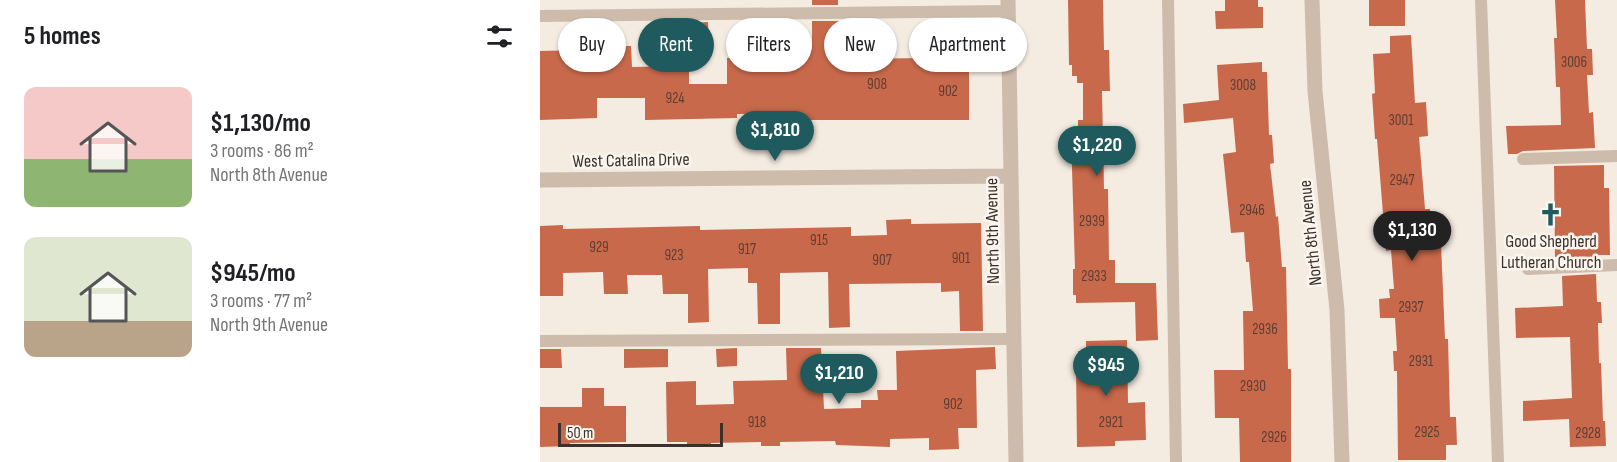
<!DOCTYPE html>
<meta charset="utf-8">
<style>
:root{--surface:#fff;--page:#f6f6f6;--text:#202124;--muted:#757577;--accent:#1f5a5e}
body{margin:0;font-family:"Sofia Sans Condensed",sans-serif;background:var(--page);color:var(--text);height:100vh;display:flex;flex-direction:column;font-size:22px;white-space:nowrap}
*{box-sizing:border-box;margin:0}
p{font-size:20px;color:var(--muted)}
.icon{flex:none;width:33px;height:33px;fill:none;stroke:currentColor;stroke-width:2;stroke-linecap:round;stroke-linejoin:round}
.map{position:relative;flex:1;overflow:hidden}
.details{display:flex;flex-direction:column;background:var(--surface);width:540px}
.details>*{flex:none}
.banner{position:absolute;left:18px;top:18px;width:570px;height:54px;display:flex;gap:12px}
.scale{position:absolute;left:18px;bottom:15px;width:165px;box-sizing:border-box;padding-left:6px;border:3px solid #3b302b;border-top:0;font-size:16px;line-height:21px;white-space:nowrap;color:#3b302b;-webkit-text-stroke:4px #fbf5ee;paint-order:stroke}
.price{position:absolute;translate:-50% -51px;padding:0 14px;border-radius:21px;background:var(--accent);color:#fff;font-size:20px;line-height:39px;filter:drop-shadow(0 2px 3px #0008)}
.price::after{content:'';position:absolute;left:50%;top:36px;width:18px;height:14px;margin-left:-9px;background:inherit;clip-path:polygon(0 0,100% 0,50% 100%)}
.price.active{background:#222;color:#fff}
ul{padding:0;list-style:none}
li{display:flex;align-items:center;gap:18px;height:150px;padding:0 24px}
li span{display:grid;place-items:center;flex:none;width:168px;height:120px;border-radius:12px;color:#555}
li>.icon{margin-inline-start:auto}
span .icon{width:72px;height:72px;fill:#fffc;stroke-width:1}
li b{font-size:26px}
h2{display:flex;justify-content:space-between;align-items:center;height:72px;padding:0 24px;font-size:26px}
.tag{padding:0 21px;border-radius:27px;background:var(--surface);box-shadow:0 2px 4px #0004;font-size:21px;line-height:54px}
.tag.active{background:var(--accent);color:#fff}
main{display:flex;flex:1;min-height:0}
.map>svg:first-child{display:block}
</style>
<main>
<section class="details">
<h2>5 homes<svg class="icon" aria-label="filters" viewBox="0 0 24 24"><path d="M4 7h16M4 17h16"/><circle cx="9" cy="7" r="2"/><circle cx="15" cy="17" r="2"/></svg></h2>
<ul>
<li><span style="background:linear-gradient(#f6c9c9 60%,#8fb573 0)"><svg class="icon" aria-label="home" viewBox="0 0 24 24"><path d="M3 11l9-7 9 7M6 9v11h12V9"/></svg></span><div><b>$1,130/mo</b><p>3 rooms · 86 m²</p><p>North 8th Avenue</p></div></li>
<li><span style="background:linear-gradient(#dfe7d0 70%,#b9a48a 0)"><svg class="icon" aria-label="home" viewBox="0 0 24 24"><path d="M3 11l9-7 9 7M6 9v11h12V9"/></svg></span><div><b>$945/mo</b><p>3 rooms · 77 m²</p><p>North 9th Avenue</p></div></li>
</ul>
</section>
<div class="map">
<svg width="1077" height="462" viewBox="0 0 1077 462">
<rect width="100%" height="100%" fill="#f4ebe1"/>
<path fill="#c8694b" d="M272,0H298V5H272Z
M528,0H563L564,50H569L570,91H562L564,189H568L569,260H575V283H616L618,340L596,341L595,302L536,303V295H533V269H535L531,135H538V120H543V83H537V76H532V65H529Z
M685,0H718V7H723V28L676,29L675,11H685Z
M829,0H865V26H829Z
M1015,0H1045L1047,49H1052L1053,75H1047L1049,113L1053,112L1055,148L983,151L977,154H968L966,126L1021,125L1020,87H1016L1014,38H1017Z
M272,21H299V58L306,59L387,58V52H429V120H244V113L197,114V118L105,120V98H57V118L0,120V51L39,50V46H91L92,67L149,66V84H187V58L245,57V49H272Z
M168,22L169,41L146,42V23Z
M871,35L875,103L886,102L888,136L879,137L885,209H890L891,220H900L905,339H908L910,417H916L917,445H906V460H858L857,371H854L853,351H857L855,318H840L839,299L850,298L849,289H854L851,250L846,251L837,139H835L832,94L835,93L833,54L850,53V36Z
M448,40V63H429V41Z
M722,62V72H727L729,135H732L734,163L730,164L736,217L738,216L742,267H746L748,369H751V462H700L699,418H675L674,370H704L703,311H713L709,262H706L704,232L691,233L683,154L696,152L693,118L644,123L643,104L679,100L677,65Z
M1064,165V188H1069L1070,255H1055L1056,258L1021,259V256L1015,257L1014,166Z
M371,219V224L441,223L443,331H420L419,291L401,292V283L309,284L310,327L289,328L288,272L240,273V324H218L217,283H208V268L168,269L169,322L148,323V294H123L122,275H87L88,294H64L63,272L23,273V296H0V226L23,225V229L160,226V230L311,227V236L347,235L346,220Z
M1056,274L1057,302H1061L1062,323H1058L1059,363H1061L1063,421H1065L1066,446L1030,447L1029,419L983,421V401L1032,398L1030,337L976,338L975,308L1023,306L1022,276Z
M587,340L588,403L605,402L606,440L575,441V446L537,447L536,367H539L538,351H546V341Z
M455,347L456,369L436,370L437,428H418L419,449L389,450V438L350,439V447L296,445L295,441L240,442V446H221V442L171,443V445L147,446V442H127L126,382L156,381V405L194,404L193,381L247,380L246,348H281L284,409L321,408V400H338L337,390H357L356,351Z
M197,348V366L177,367L176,349Z
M0,349H21L22,368H0Z
M84,349H128V367L84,368Z
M42,388H64V406H86V442L30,443V446L0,447V407H42Z"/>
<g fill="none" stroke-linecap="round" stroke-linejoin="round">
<path stroke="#cdbbac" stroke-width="12" d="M628,0L636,462
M941,0L958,462
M0,16L468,11
M983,159L1077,156
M988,269L1077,265
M0,341L473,339"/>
<path stroke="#cdbbac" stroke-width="15" d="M468,0L476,462
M772,0L775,91L797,310L802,462
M0,180L470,176"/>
</g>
<defs>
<symbol id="church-bare" viewBox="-9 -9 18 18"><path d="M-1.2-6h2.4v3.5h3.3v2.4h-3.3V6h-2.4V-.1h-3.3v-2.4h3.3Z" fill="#1f5a5e" stroke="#fbf5ee" stroke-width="2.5" paint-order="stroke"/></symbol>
</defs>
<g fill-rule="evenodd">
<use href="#church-bare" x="994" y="198" width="33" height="33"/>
</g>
<g text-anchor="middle" stroke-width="5" stroke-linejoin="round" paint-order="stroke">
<g font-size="15" fill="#5e3e33">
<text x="1034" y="67">3006</text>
<text x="337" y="89">908</text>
<text x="703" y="90">3008</text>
<text x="408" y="96">902</text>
<text x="135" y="103">924</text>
<text x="861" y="125">3001</text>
<text x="862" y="185">2947</text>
<text x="712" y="215">2946</text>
<text x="552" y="226">2939</text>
<text x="279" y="245">915</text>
<text x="59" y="252">929</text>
<text x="207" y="254">917</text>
<text x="134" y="260">923</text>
<text x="421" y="263">901</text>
<text x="342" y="265">907</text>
<text x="554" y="281">2933</text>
<text x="871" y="312">2937</text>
<text x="725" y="334">2936</text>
<text x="881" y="366">2931</text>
<text x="713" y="391">2930</text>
<text x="413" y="409">902</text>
<text x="217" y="427">918</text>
<text x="571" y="427">2921</text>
<text x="887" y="437">2925</text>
<text x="1048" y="438">2928</text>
<text x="734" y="442">2926</text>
</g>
<g font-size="18" fill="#3b302b" stroke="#fbf5ee">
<text transform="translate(91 160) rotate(-1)" y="6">West Catalina Drive</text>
<text transform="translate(452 231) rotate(-91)" y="6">North 9th Avenue</text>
<text transform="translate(770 233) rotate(-96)" y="6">North 8th Avenue</text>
</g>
<g font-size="18" fill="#3b302b" stroke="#fbf5ee">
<text x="1011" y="247">Good Shepherd<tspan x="1011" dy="21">Lutheran Church</tspan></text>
</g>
</g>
</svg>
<div class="scale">50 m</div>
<b class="price" style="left:235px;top:162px">$1,810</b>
<b class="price" style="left:557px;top:177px">$1,220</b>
<b class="price active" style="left:872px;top:262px">$1,130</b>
<b class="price" style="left:566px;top:397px">$945</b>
<b class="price" style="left:299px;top:405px">$1,210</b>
<div class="banner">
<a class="tag">Buy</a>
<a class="tag active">Rent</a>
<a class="tag">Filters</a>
<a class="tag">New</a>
<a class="tag">Apartment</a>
</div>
</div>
</main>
